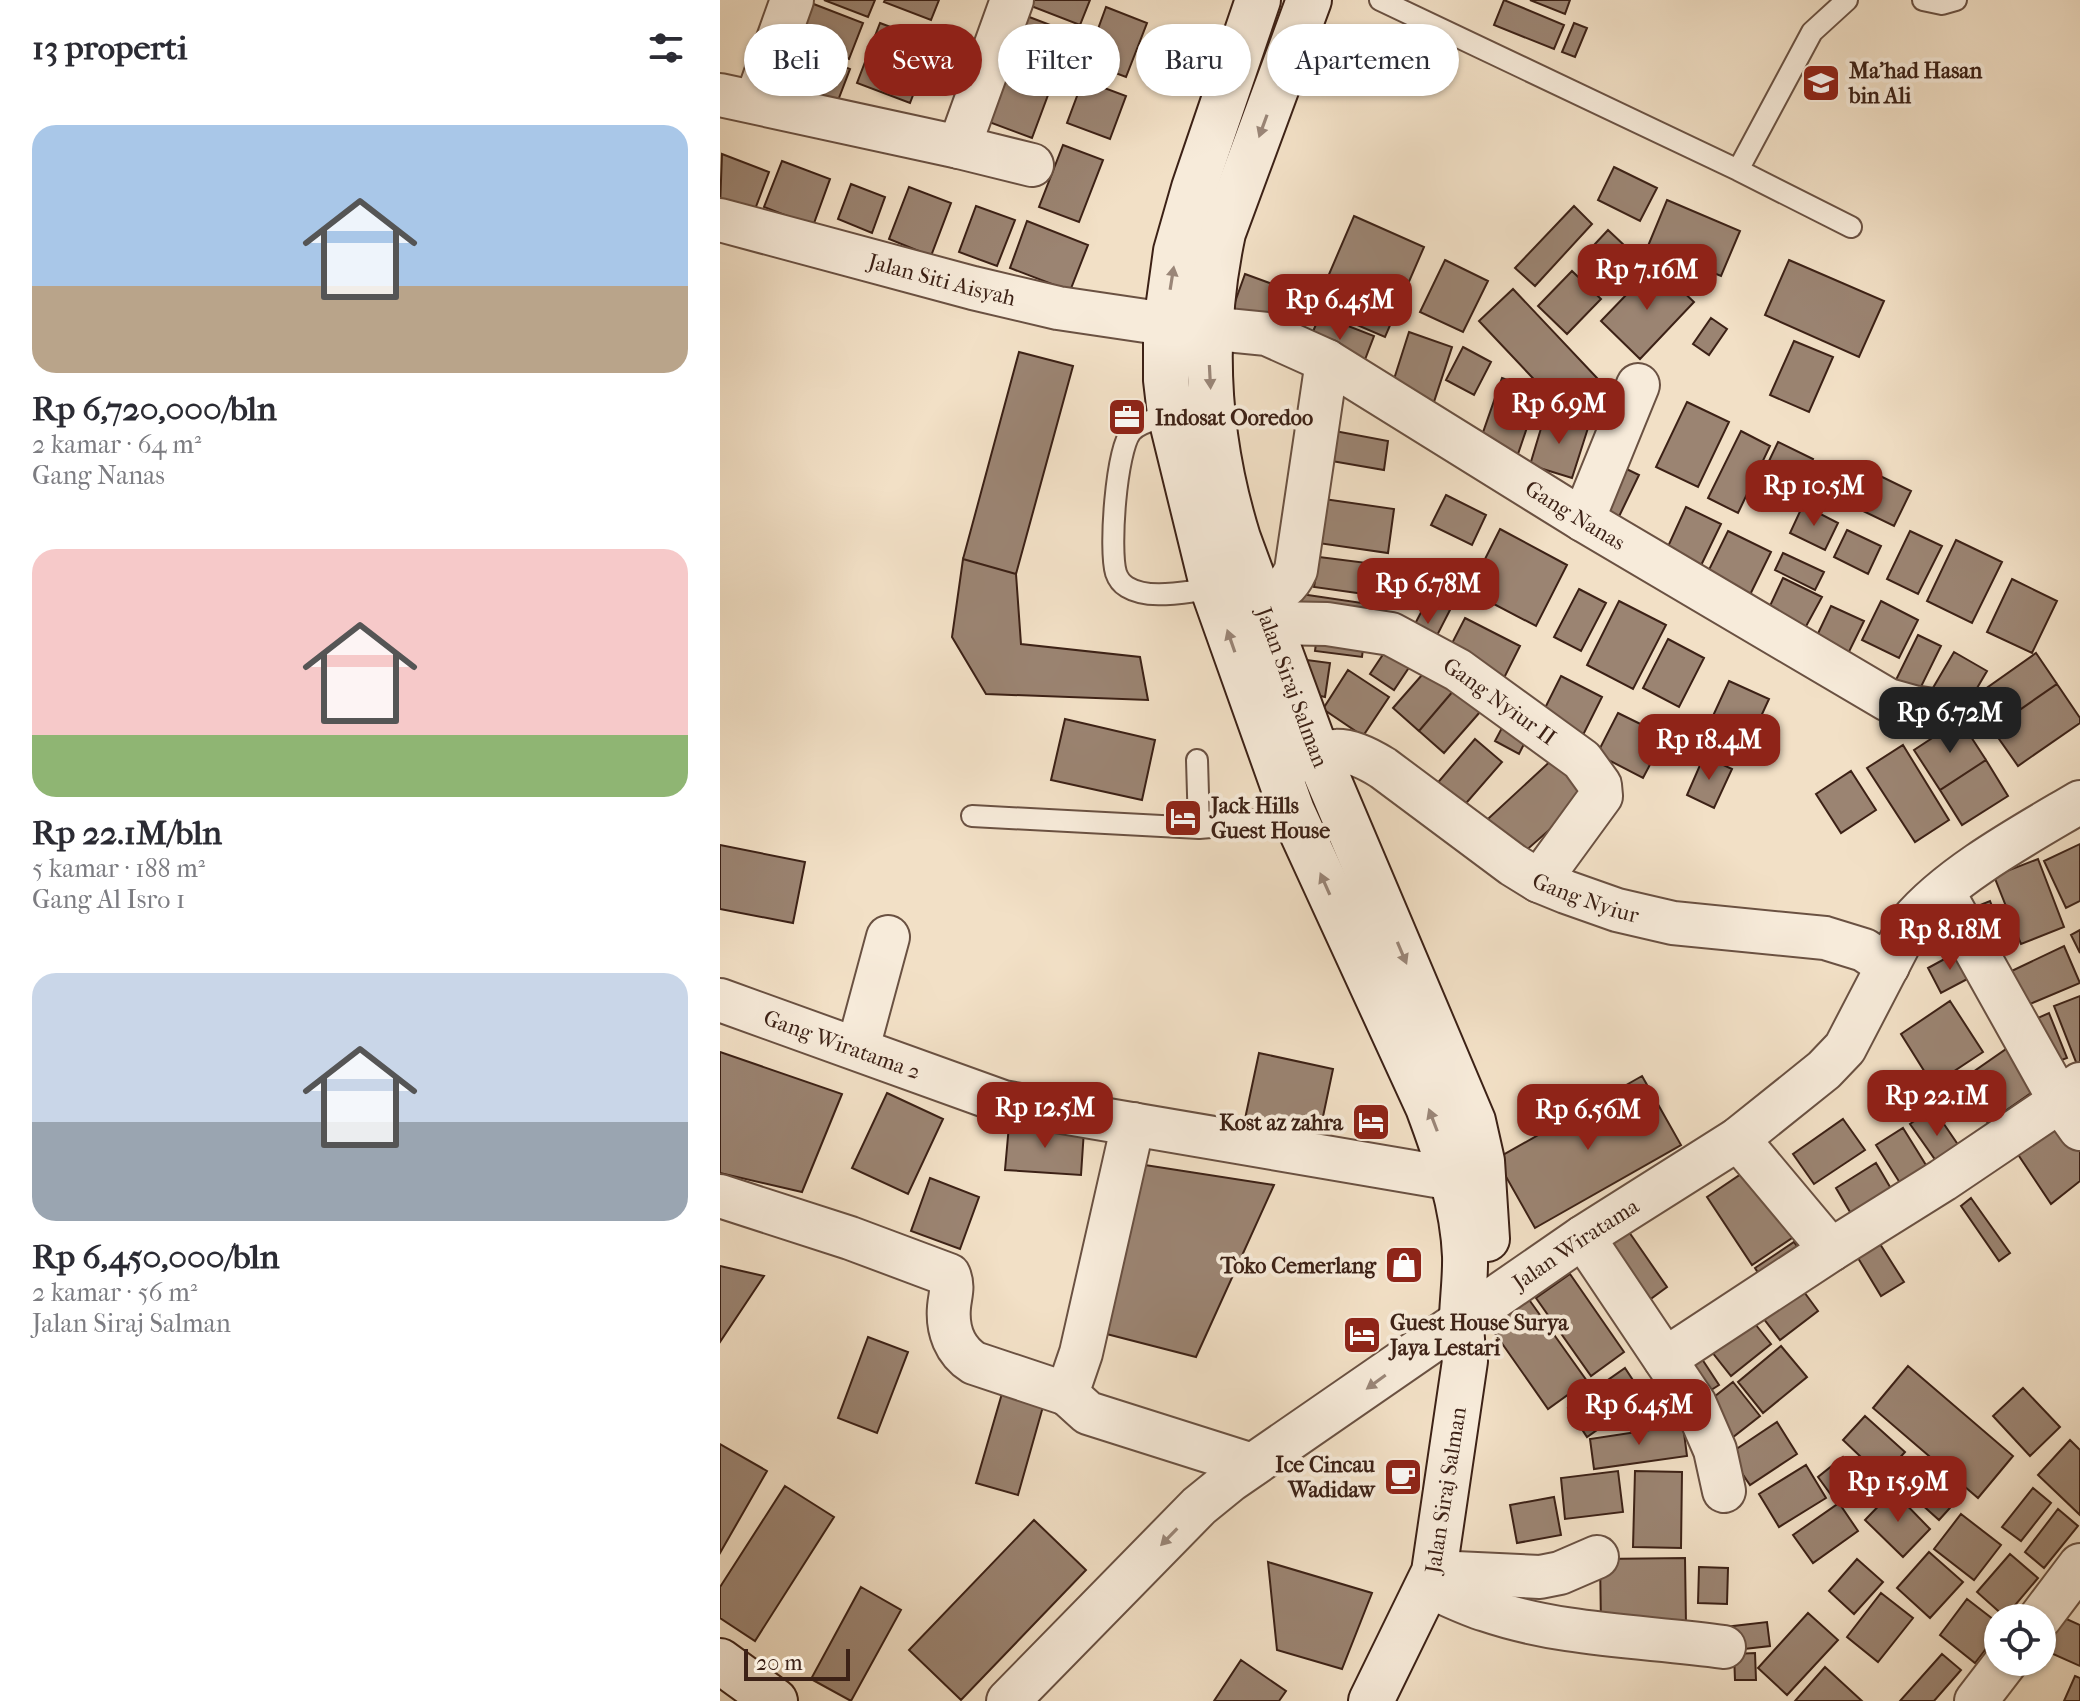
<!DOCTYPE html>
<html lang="id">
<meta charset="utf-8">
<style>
:root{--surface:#fff;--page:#f7f7f7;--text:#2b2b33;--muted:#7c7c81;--accent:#8f2418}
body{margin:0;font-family:"IM FELL French Canon",serif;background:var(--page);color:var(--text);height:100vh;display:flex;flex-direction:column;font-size:30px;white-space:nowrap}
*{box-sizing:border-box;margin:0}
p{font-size:26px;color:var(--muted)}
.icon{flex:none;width:44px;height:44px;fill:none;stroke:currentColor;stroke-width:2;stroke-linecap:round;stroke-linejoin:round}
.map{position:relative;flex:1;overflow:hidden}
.drawer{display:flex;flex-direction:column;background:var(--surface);width:720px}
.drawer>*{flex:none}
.top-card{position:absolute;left:24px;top:24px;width:760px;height:72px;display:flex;gap:16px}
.buttons{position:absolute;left:1264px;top:1604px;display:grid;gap:16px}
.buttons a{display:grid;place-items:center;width:72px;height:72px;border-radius:50%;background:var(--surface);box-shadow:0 2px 6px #0004;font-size:40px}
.scale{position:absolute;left:24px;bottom:20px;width:106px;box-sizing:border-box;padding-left:8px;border:4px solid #3c2116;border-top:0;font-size:22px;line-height:28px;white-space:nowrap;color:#3c2116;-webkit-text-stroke:6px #f7ebda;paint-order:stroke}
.price{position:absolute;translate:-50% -68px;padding:0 18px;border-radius:16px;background:var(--accent);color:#fff;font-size:26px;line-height:52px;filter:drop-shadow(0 2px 4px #0008)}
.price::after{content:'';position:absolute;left:50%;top:48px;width:24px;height:18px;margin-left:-12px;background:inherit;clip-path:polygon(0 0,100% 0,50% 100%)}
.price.current{background:#222;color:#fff}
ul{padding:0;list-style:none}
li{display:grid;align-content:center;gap:16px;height:424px;padding:0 32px}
li span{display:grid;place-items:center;height:248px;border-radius:24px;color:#555}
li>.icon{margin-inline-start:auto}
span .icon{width:144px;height:144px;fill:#fffc;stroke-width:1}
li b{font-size:34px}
h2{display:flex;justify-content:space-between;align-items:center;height:96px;padding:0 32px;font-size:34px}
.tag{padding:0 28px;border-radius:36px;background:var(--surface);box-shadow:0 2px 6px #0004;font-size:28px;line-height:72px}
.tag.current{background:var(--accent);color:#fff}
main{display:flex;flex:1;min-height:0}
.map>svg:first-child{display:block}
</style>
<main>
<section class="drawer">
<h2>13 properti<svg class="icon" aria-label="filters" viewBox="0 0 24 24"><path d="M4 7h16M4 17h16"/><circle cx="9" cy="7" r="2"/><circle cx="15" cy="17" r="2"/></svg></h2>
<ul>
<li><span style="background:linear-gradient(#a9c7e8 65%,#b9a48a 0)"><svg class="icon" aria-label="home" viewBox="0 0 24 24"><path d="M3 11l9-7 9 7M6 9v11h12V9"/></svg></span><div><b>Rp 6,720,000/bln</b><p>2 kamar · 64 m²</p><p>Gang Nanas</p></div></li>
<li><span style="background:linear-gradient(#f6c9c9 75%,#8fb573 0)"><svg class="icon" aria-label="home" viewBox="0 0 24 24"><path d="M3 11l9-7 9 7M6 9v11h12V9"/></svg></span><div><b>Rp 22.1M/bln</b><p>5 kamar · 188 m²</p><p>Gang Al Isro 1</p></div></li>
<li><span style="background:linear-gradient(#c9d6e8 60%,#9aa5b1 0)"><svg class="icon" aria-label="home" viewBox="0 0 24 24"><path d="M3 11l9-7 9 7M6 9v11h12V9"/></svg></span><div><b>Rp 6,450,000/bln</b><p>2 kamar · 56 m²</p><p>Jalan Siraj Salman</p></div></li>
</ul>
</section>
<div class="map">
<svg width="1360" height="1701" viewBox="0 0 1360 1701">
<rect width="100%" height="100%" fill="#f2e0c6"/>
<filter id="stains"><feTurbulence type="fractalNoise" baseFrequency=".0025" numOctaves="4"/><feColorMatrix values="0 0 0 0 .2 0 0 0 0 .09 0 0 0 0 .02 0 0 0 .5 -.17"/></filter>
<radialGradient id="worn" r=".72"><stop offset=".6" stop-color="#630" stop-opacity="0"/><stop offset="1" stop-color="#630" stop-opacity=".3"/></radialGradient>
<path fill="#9b8472" stroke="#3c2116" stroke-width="2" d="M104,0H155L148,17Z
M165,0H219L211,20L164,2Z
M314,0H370L360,25L311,6Z
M784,0L844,25L834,49L774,25Z
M810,0H850L845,14Z
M91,3L143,23L129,59L77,39Z
M386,7L427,23L406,77L366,62Z
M304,15L354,34L335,84L285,64Z
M160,23L213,43L190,103L137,83Z
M854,23L867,28L855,57L842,52Z
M73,47L130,69L114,111L57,89Z
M286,78L328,95L312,138L269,122Z
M363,80L406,96L390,139L347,123Z
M343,145L383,160L359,222L319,207Z
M2,154L49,172L31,220L0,207Z
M62,161L110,179L93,226L44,207Z
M894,167L937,188L920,221L878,200Z
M131,184L165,197L152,233L118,219Z
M189,187L231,203L211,256L169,239Z
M947,200L1020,231L1001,276L928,246Z
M256,206L295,220L277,266L239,252Z
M854,206L872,224L815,286L795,268Z
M634,216L704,247L665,337L595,307Z
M307,221L368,245L350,291L290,268Z
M888,230L922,262L895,291L861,259Z
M725,260L768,281L743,332L700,312Z
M1069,260L1164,301L1139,357L1045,315Z
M935,265L974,302L920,359L881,321Z
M852,271L881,299L847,334L818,306Z
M525,274L585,296L569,338L510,316Z
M793,289L877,378L843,410L759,321Z
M600,315L654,336L641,370L586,348Z
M991,318L1007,329L989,355L973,344Z
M689,332L732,347L709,417L668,398Z
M1074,341L1113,357L1089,412L1050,395Z
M743,347L771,362L754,395L726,380Z
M299,352L353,366L296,574L243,559Z
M782,378L819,392L798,454L760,441Z
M967,402L1009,422L978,487L936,467Z
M825,415L868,428L852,478L810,465Z
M599,428L668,441L664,470L594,458Z
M1021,431L1050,446L1018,513L988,498Z
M1058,442L1093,459L1073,501L1038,484Z
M892,462L919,475L892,531L867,520Z
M1156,474L1191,491L1174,526L1139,509Z
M726,495L766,515L752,545L711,525Z
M604,499L674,509L668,553L598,543Z
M1083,505L1118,523L1105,550L1070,533Z
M966,507L1001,524L973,582L940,564Z
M780,529L847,565L816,626L749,591Z
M1127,530L1161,546L1148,574L1114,557Z
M1008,531L1051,552L1023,609L981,586Z
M1190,531L1222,546L1198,594L1167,579Z
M1236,540L1282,562L1252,623L1207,601Z
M1063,553L1104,572L1095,590L1055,570Z
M599,557L671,566L666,597L594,587Z
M243,559L296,574L301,644L420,657L428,700L266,694L232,637Z
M1063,578L1102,597L1078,641L1042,623Z
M1292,579L1337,601L1312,653L1267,632Z
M859,589L886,603L861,651L834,637Z
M581,594L649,604L646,623L578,614Z
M708,599L730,610L708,653L686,641Z
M899,601L946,625L913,689L867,665Z
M1161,601L1198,620L1179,658L1142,640Z
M1111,606L1144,621L1124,662L1092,646Z
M745,618L800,646L782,682L727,653Z
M598,628L645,634L642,657L595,651Z
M1198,635L1221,646L1195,699L1172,688Z
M948,639L984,658L959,707L923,688Z
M670,644L694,660L674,690L650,674Z
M1234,652L1267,671L1243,712L1210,693Z
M1316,653L1337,684L1272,729L1251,699Z
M579,659L610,663L605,697L578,691Z
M709,667L734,690L699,731L673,708Z
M628,670L669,697L643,736L603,709Z
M841,676L882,697L859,743L818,722Z
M1009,681L1049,699L1021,760L981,742Z
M1337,684L1360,718V723L1298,766L1272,729Z
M734,690L760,712L724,753L699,731Z
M898,713L945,736L923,778L877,754Z
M345,719L435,740L422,800L331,780Z
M1240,720L1266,760L1220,790L1194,750Z
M784,724L808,736L799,754L775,741Z
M755,739L782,762L741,809L715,786Z
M1183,745L1229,820L1195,842L1147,768Z
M836,756L871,793L793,862L756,830Z
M984,756L1012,769L994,808L967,795Z
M1266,760L1288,796L1242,825L1220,790Z
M1131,771L1156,810L1121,833L1096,794Z
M1360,844V901L1346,908L1324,861Z
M0,845L85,862L73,923L0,909Z
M1318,859L1344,927L1301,944L1274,876Z
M1270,901L1289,948L1268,958L1243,912Z
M1360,930V953L1351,935Z
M1344,946L1360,983L1298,1009L1279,977Z
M1239,951L1253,976L1221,993L1208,968Z
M1360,996V1066L1358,1067L1334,1006Z
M1230,1001L1263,1052L1213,1085L1181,1034Z
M1329,1013L1347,1058L1331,1064L1309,1022Z
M1289,1047L1317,1089L1268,1123L1240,1081Z
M0,1052L122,1094L82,1192L0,1173Z
M539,1053L613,1069L596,1150L522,1133Z
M922,1076L961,1145L815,1228L776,1159Z
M167,1093L223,1119L188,1194L132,1168Z
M1213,1108L1243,1152L1221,1168L1190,1124Z
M1123,1119L1145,1150L1094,1184L1073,1154Z
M1345,1122L1360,1143V1181L1331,1204L1297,1153Z
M289,1125L364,1130L361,1175L285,1170Z
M1183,1128L1214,1178L1187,1194L1156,1145Z
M412,1163L554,1185L476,1357L371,1330Z
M1156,1163L1180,1204L1140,1229L1116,1188Z
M1033,1166L1078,1234L1032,1265L987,1197Z
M210,1178L259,1197L240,1249L191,1231Z
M1251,1198L1290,1253L1279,1261L1241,1206Z
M909,1232L947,1287L917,1309L878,1254Z
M1074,1242L1085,1258L1045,1284L1035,1268Z
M1160,1244L1184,1282L1161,1296L1138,1258Z
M0,1266L44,1276L0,1342Z
M850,1274L904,1352L871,1376L816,1298Z
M1079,1285L1098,1311L1060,1340L1040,1314Z
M805,1294L867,1381L828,1409L767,1322Z
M1024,1310L1051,1344L1011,1376L984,1342Z
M148,1337L188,1352L157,1433L118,1418Z
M1061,1346L1087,1377L1043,1413L1018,1382Z
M978,1353L999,1385L977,1399L956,1369Z
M1188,1366L1293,1456L1258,1498L1153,1408Z
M905,1368L924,1397L867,1437L848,1408Z
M1013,1382L1040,1416L1003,1445L980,1408Z
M1303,1388L1340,1427L1310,1456L1273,1416Z
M283,1390L324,1403L298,1495L256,1483Z
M1145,1416L1185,1452L1162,1477L1123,1440Z
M1057,1422L1077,1454L1030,1485L1009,1454Z
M963,1425L967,1456L874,1469L870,1439Z
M1350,1440L1360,1450V1515L1318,1475Z
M0,1444L47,1471L0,1553Z
M1123,1457L1143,1484L1117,1503L1098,1477Z
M1199,1464L1238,1499L1219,1520L1180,1485Z
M1086,1465L1106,1498L1059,1527L1039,1494Z
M898,1471L903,1512L845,1519L841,1478Z
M915,1471L962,1472L961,1548L913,1547Z
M65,1486L114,1517L35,1641L0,1618V1587Z
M1313,1488L1331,1503L1301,1541L1282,1527Z
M1173,1491L1210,1529L1183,1557L1145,1520Z
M834,1497L841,1535L797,1543L790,1505Z
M1119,1503L1138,1531L1093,1563L1073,1535Z
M1338,1509L1358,1526L1324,1568L1305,1552Z
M1241,1514L1281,1545L1254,1580L1214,1549Z
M314,1520L366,1570L241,1700L189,1650Z
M1209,1552L1243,1582L1210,1618L1177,1588Z
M1290,1554L1318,1578L1285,1617L1257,1592Z
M965,1558L966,1625H881L880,1559Z
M1137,1559L1163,1582L1134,1614L1109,1591Z
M548,1562L652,1593L622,1669L557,1650Z
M979,1567L1008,1568L1007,1604L978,1603Z
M141,1587L181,1610L131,1701L91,1679Z
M1161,1593L1193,1618L1158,1662L1127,1637Z
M1247,1599L1278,1623V1633L1255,1663L1220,1635Z
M1331,1612L1360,1625V1666L1322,1649V1633Z
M1088,1613L1118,1640L1067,1695L1038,1668Z
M1047,1622L1050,1646L1007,1651L1005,1627Z
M1035,1653L1036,1680H1015L1014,1654Z
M1222,1654L1241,1670L1214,1701H1180Z
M521,1660L566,1691L559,1701H494Z
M1105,1667L1142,1701H1075Z
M1355,1676L1360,1678V1701H1344Z"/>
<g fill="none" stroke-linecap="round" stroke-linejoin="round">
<defs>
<path id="lane" d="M660,0L1018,170L1131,227
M1203,0L1222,4L1236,0
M1018,170L1092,32L1127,0
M450,414C438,419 419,422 411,432C396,451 389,550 396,573C398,579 402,584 407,587C430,601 467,591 493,589
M477,760L479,828
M252,816L479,828L515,825L572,811"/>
<g id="street">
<path d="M0,95L239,147L292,0"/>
<path d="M36,101L72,0"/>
<path d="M239,147L312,165"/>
<path id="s1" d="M0,220L253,288L338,308L446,324L547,334L607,361L863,520L1168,700L1193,707L1220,711"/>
<path d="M863,520L918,385"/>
<path d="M541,600C558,592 568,588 576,570L607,361"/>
<path id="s2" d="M550,623L607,624L671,634L738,670L862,760L880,785L881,796L819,881"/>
<path id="s3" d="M568,766C608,747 624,744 663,768L793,865L819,881L846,892L897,910L953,923L1105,938L1144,950L1168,966"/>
<path d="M1223,892L1340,1101L1360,1129"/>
<path id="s4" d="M0,1000L283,1102L763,1184"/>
<path d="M138,1048L168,937"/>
<path d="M413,1124L361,1353L347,1394L368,1413L532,1465"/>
<path d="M1018,1139L1111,1250L1223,1180L1340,1101L1360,1084"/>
<path d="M0,1196L130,1238L229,1275C234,1287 230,1295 229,1307C227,1330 235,1351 254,1363L347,1394"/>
<path d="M863,1237L975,1404L995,1450L1004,1491"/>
<path d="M945,1359L1111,1250"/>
<path d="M714,1572L820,1577L840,1573L877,1557"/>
<path d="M708,1586C727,1594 746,1604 766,1610C842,1636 925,1636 1004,1647"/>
<path d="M1320,1618L1360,1565"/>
<path id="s5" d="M288,1701L479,1506L511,1480L863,1237L1018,1139L1104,1070L1125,1048L1190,923C1230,875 1306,834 1360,802"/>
<path d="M1256,1701L1286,1662"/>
</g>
<g id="secondary">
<path d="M538,0L474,188L456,251L446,324V380L450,414L493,589L572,811L708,1107C726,1155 743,1205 745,1256C746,1291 737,1327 745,1361L714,1572L651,1701"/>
<path id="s6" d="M589,0L503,233C481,335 487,438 518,538L597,753L753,1121L762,1161L767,1239"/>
<path d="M0,1661L55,1701"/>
</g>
</defs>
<use href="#lane" stroke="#6a5142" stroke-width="24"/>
<use href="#street" stroke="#6a5142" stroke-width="46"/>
<use href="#secondary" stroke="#3c2116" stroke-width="48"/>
<use href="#lane" stroke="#f7ebda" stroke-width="20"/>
<use href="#street" stroke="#f7ebda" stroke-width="42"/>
<use href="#secondary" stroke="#f7ebda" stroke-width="44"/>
</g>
<defs><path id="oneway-solid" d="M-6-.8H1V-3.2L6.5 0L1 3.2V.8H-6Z" transform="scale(2)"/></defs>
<g fill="#9a8678">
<use href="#oneway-solid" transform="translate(543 126) rotate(110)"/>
<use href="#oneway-solid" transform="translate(452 278) rotate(-81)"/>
<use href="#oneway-solid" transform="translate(490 377) rotate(87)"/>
<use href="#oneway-solid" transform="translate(511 641) rotate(-109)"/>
<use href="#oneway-solid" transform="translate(605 884) rotate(-114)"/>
<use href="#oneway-solid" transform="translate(682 953) rotate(67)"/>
<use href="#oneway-solid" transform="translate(713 1120) rotate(-111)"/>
<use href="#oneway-solid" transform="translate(656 1382) rotate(144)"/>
<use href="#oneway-solid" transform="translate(449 1537) rotate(134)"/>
</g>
<defs>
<symbol id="school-square" viewBox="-11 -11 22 22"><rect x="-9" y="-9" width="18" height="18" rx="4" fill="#8f2418" stroke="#f7ebda"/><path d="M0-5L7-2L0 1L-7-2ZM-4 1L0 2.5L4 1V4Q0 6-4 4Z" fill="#fff"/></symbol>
<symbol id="office-square" viewBox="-11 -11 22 22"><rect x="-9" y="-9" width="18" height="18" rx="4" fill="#8f2418" stroke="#f7ebda"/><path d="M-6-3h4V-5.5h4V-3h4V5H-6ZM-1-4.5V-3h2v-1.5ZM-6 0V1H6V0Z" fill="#fff"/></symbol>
<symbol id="hotel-square" viewBox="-11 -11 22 22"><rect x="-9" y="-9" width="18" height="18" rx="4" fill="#8f2418" stroke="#f7ebda"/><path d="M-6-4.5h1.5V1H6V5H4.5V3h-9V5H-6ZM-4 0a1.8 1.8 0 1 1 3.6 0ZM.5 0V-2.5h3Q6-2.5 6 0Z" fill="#fff"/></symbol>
<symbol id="shop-square" viewBox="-11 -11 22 22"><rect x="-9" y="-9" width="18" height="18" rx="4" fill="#8f2418" stroke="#f7ebda"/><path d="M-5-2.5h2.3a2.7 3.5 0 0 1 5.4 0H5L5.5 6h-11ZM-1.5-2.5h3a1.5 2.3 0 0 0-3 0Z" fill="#fff"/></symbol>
<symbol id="cafe-square" viewBox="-11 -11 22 22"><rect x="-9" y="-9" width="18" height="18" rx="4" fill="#8f2418" stroke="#f7ebda"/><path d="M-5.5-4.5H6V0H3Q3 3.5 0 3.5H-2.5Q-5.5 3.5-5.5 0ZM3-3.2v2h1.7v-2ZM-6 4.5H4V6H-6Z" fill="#fff"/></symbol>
</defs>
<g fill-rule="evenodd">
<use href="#school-square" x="1079" y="61" width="44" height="44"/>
<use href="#office-square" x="385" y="395" width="44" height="44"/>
<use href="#hotel-square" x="441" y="796" width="44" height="44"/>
<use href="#hotel-square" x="629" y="1100" width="44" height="44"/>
<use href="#shop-square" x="662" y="1243" width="44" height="44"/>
<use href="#hotel-square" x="620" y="1313" width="44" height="44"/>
<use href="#cafe-square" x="661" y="1455" width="44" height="44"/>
</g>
<g text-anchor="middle" stroke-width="8" stroke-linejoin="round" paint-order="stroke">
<g font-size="22" font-weight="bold" fill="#3c2116" stroke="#f7ebda" text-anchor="start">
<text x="1129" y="78">Ma'had Hasan<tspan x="1129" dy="25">bin Ali</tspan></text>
<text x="435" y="425">Indosat Ooredoo</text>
<text x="491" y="813">Jack Hills<tspan x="491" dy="25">Guest House</tspan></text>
<text x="623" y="1130" text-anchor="end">Kost az zahra</text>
<text x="656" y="1273" text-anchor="end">Toko Cemerlang</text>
<text x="670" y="1330">Guest House Surya<tspan x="670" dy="25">Jaya Lestari</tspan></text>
<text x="655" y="1472" text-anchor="end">Ice Cincau<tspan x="655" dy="25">Wadidaw</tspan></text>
</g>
<g font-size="22" fill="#3c2116" stroke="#f7ebda">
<text dy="8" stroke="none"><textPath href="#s1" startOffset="230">Jalan Siti Aisyah</textPath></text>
<text dy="8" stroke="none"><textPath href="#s1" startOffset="918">Gang Nanas</textPath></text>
<text dy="8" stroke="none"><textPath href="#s6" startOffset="716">Jalan Siraj Salman</textPath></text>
<text dy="8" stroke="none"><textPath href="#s2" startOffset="250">Gang Nyiur II</textPath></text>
<text dy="8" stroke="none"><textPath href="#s3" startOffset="344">Gang Nyiur</textPath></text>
<text dy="8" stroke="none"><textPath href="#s4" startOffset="130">Gang Wiratama 2</textPath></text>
<text dy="8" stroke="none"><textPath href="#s5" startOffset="732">Jalan Wiratama</textPath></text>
<text transform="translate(725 1490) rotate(-81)" y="8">Jalan Siraj Salman</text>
</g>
</g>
<rect width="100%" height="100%" filter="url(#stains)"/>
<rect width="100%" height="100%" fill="url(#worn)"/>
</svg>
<div class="buttons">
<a><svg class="icon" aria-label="locate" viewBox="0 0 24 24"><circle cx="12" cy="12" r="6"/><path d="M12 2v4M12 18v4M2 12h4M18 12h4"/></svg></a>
</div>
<div class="scale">20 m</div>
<b class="price" style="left:927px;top:312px">Rp 7.16M</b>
<b class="price" style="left:620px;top:342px">Rp 6.45M</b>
<b class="price" style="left:839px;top:446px">Rp 6.9M</b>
<b class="price" style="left:1094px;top:528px">Rp 10.5M</b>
<b class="price" style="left:708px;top:626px">Rp 6.78M</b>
<b class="price current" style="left:1230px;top:755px">Rp 6.72M</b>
<b class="price" style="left:989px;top:782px">Rp 18.4M</b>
<b class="price" style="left:1230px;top:972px">Rp 8.18M</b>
<b class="price" style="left:1217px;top:1138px">Rp 22.1M</b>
<b class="price" style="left:325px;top:1150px">Rp 12.5M</b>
<b class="price" style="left:868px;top:1152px">Rp 6.56M</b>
<b class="price" style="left:919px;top:1447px">Rp 6.45M</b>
<b class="price" style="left:1178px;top:1524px">Rp 15.9M</b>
<div class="top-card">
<a class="tag">Beli</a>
<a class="tag current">Sewa</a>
<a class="tag">Filter</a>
<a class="tag">Baru</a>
<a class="tag">Apartemen</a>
</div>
</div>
</main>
